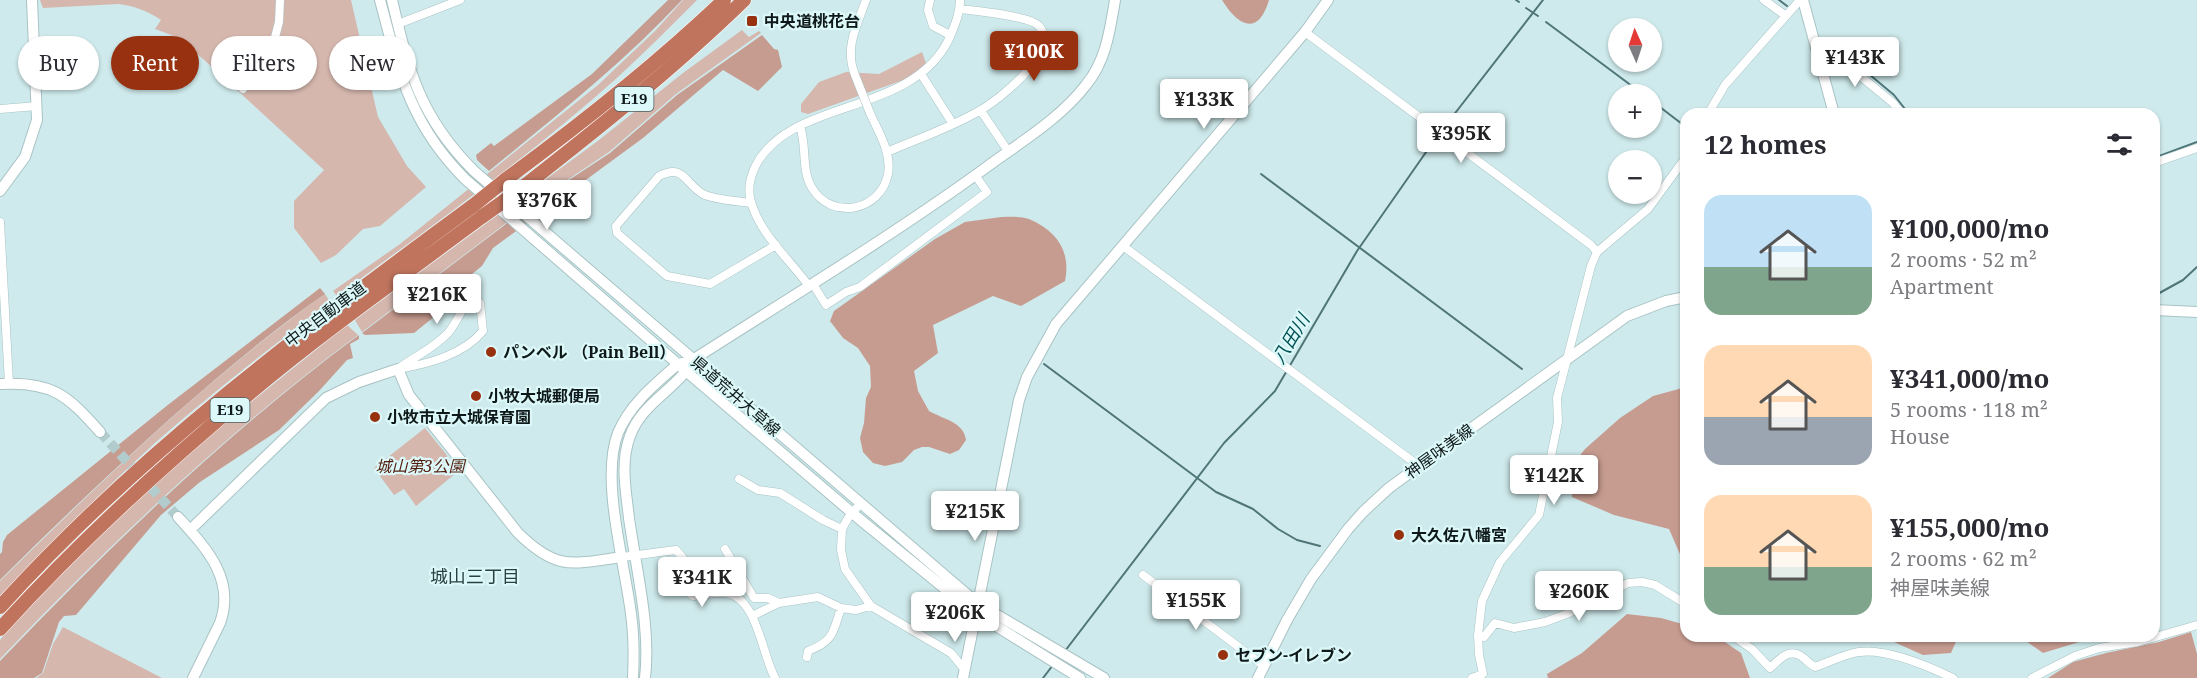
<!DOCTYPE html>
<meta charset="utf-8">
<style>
:root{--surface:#fff;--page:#f2f2f3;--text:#2b2b33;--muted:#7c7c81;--accent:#983110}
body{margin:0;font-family:"Noto Serif","Noto Sans JP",serif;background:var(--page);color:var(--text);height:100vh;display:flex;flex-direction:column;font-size:22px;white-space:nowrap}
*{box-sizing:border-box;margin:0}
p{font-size:20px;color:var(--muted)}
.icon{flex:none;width:33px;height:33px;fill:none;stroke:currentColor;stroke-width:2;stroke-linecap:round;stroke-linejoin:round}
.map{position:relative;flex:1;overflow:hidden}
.sheet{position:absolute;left:1680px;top:108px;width:480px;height:534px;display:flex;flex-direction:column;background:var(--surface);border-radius:18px;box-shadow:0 2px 4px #0004}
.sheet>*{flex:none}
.guide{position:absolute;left:18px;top:36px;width:570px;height:54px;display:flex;gap:12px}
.needle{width:39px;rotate:357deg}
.controls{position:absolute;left:1608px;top:18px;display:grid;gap:12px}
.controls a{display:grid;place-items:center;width:54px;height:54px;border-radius:50%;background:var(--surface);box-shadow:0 2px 4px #0004;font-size:30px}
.price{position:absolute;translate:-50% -51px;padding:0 14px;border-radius:6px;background:#fff;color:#222;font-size:20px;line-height:39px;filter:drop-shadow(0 2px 3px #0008)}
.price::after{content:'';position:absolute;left:50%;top:36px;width:18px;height:14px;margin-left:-9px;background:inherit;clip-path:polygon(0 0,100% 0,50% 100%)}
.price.selected{background:var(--accent);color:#fff}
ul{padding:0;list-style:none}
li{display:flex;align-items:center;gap:18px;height:150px;padding:0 24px}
li span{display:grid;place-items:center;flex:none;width:168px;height:120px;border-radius:18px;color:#555}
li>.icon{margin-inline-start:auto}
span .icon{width:72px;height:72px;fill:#fffc;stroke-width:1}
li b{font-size:26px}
h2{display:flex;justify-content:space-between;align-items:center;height:72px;padding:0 24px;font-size:26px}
.pill{padding:0 21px;border-radius:27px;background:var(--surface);box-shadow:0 2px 4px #0004;font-size:21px;line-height:54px}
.pill.selected{background:var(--accent);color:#fff}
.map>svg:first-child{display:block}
</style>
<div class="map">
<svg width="2197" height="678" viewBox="0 0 2197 678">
<rect width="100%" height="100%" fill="#cfeaec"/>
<path fill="#d5b7ae" d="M40,0H351L378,117L407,166L426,187L380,226L363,229L336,255L321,263L294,228V201L324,170L202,58L177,37L155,29L161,20C148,11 134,6 119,4L43,8Z
M683,0H697C671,26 645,52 618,77C530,156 433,225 337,296L333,291L400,244L598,85L655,31Z
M742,30L749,37L759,31L761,33L676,94L609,152L530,205L362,332L355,320L599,140L683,73Z
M922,52L927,66L909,78L808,114L801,112V104L819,82L846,72L879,74Z
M325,294L330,302C271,347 212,393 156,442C102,491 51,544 0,596V581C103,480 207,378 325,294Z
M347,325L358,335C229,430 111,543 0,659V640C58,574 121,511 188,454C240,410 294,368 347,325Z
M425,428L446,454L456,473L416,506L404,489L394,495L374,468Z
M63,627L162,678H36L43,673L53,644Z"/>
<path fill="#c79c90" d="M668,0H682C623,63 556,116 489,171L477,160L476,155L491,143L494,146L592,74Z
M1222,0H1269C1258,37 1238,26 1222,0Z
M762,35L774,49L778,50L782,67L758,91L723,70L643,138L493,248L482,266L442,298L435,316L414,333L365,335L362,333L531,205L610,153L677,95Z
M1001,217C1009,217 1021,216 1029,219C1057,231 1071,251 1065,281L1021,306L993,296L933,325L938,353L914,371L918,391L929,411C943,419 964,422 966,440L959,450L950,454L929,447H922L914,450L902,462L885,466L873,463L863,452L860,438L864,423L866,398L871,387L870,366L858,348L843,338L830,321L834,311L935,239L965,222Z
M320,288L325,294C271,331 221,374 172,417C113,470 56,524 0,580V554L2,552L3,542L7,535L169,404Z
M359,335V339L350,344L353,358L347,360L319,391L279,430L200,482L161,515L76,615L64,616L59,622L42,673L34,678H0V661C111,545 229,431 359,335Z
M1686,387V568L1669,529L1614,515L1572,497L1573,464L1585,449L1620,418L1653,396Z
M1627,614L1661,618L1686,625V636H1716L1741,653L1750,678H1548L1547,674L1582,653Z
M2191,632L2197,654V678H2048L2073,662L2106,653L2159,642Z
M1867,636H1990L1985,639L1970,636L1958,637L1951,653L1923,655L1894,642Z
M2019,636H2099L2043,653Z"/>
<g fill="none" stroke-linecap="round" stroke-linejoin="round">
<path stroke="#4f7578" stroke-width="2" d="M1516,0L1519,2
M1779,0L1787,6
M1526,8L1538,16
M1546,22L1640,92
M1833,44L1894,95L1909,114
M1652,101L1686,127
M1442,130L1543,0
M2154,158L2197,142
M1261,174L1522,369
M2154,296L2183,280L2197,267
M1044,364L1216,492L1253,509L1278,529L1297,540L1320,546
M1065,651L1224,443L1275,391L1357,251L1438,135
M1043,678L1053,665"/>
<path stroke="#b2cbcc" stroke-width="10" stroke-dasharray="10 5" stroke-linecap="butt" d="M100,432L178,517"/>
<defs>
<path id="street" d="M930,0L928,10L933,26L950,35
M1764,0L1786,16
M398,24L460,0
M1305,32L1591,245L1597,252
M1815,47L1827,46L1859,75L1893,103L1902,114
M921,74L953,124
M855,75C844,48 857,25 866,0
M243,89L255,59L271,47L274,41L279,22L280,0
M0,109L37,106
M981,111L1008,151
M1708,114L1725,85L1800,0
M800,126C807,146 801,170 812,188C832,221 881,211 888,174C892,153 878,131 870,113
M887,152C917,139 950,128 979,111C999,100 1061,51 1039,26C1030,16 976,11 960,9
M2154,163L2197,148
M751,203C739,201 714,200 703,194C685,184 684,163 659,176L616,226L617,233L667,276L710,284L776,245
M0,222L9,383
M1123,246L1419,466
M813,284L826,305L846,292L860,287L987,192L975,175
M809,286C790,260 762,236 752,205C747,192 750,177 756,165C792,97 911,117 949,39C954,27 960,14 960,0
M474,300L480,303L483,331C463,355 428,364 398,369C415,356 433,349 448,333C457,323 462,305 474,300Z
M739,479L758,490L780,493L823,520L842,529
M860,504L848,518L842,529L841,550L845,569L871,606L951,653L965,670
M725,549L754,598H768L779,603L818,597L841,608L856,610L871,606
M622,557L676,550L683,558L689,593L693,596C703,595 716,592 726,593C757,597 762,655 775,678
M1143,575L1264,666
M752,616L779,603
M1478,635L1484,637L1495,623L1514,628L1545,622L1569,613L1628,583L1642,582L1655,585L1686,604
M1733,636L1752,649L1770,668C1778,661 1787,649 1799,655C1805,658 1809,664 1815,667C1829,662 1845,654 1859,652C1887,648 1928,666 1953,678
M807,657L808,651C834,641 833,632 841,608
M1472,678L1483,674L1479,655L1478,635L1482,601L1500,562L1539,515L1558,422L1557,398L1591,266L1597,252L1648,209L1686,157
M2032,678L2075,656L2099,648L2138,642L2197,625"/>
<path id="secondary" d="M380,0C399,72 410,124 465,179L687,372L857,517L975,613L1080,678
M392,0C409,72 420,117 474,171L977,603L1104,678
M1803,0L1834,114
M0,191L25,157L37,120L32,0
M2154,310L2197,312
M0,384C52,381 67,395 100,432
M178,517C205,547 236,578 220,623L193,678
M190,530L326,398L359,382L398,369L409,395L518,533C557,571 571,564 622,557
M633,678C634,657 634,635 631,614C625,564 600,479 618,433C630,404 655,384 678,364L683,363
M645,678C651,627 636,569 629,518C626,491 620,463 630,436C642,402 678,389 694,359C791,297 890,237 984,169C1019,143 1059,120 1086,85C1106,61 1110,30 1115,0
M963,678L1019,400L1027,377L1056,324L1305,32L1328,0
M1258,678L1287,620L1311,579L1348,529L1363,512L1389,488L1419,466L1627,316L1666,301L1686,297"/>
<path id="highway" d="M505,180C581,124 655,66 724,0
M518,191C596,130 673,69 744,0
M0,607C140,452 307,328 474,205
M0,629C77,544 162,466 251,392C325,330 405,274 483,216"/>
</defs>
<use href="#street" stroke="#a8c3c4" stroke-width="9"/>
<use href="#secondary" stroke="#a8c3c4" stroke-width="12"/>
<use href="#highway" stroke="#fff" stroke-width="15"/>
<use href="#street" stroke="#fff" stroke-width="8"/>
<use href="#secondary" stroke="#fff" stroke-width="10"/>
<use href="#highway" stroke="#c0745e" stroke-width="14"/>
<defs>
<path id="street-bridge" d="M855,75L870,113"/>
<path id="highway-bridge" d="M474,205L505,180
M483,216L518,191"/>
</defs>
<use href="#street-bridge" stroke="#a8c3c4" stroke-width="9" stroke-linecap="butt"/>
<use href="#highway-bridge" stroke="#fff" stroke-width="15" stroke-linecap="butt"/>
<use href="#street-bridge" stroke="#fff" stroke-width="8"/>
<use href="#highway-bridge" stroke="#c0745e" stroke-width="14"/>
</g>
<g fill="#983110" stroke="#dcf8f9" stroke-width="2">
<rect x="746" y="15" width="12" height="12" rx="3"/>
<circle cx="491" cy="352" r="6"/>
<circle cx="476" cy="396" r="6"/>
<circle cx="375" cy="417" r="6"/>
<circle cx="1399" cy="535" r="6"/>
<circle cx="1223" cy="655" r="6"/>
</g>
<g text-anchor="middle" stroke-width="4.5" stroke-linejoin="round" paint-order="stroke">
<g fill="#dcf8f9" stroke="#4c5c5c" stroke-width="1.5">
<rect x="614.5" y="87" width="39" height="24" rx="4.5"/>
<rect x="210.5" y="398" width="39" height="24" rx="4.5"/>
</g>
<g font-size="15" font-weight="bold" fill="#0f1919">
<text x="634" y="104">E19</text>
<text x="230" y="415">E19</text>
</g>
<g font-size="16" font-weight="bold" fill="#0f1919" stroke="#dcf8f9" text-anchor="start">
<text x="764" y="27">中央道桃花台</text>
<text x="503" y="358">パンベル （Pain Bell）</text>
<text x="488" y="402">小牧大城郵便局</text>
<text x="387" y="423">小牧市立大城保育園</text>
<text x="1411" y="541">大久佐八幡宮</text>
<text x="1235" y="661">セブン-イレブン</text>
</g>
<g font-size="16" fill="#0f1919" stroke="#dcf8f9">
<text transform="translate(325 314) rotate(-37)" y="6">中央自動車道</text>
<text transform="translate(736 396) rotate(41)" y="6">県道荒井大草線</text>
<text transform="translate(1439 451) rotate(-36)" y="6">神屋味美線</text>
</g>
<g font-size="16" font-style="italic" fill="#531d0d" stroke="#dcf8f9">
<text x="420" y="472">城山第3公園</text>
</g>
<g font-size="18" font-style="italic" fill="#005054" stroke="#dcf8f9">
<text transform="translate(1291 339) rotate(-59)" y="6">八田川</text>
</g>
<g font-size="18" fill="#294142" stroke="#dcf8f9">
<text x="475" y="583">城山三丁目</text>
</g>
</g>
</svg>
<div class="controls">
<a><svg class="needle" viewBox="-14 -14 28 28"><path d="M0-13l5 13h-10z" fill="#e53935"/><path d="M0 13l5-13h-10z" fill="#7c7c81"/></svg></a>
<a>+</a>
<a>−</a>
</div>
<b class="price selected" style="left:1034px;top:82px">¥100K</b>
<b class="price" style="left:1855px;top:88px">¥143K</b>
<b class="price" style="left:1204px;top:130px">¥133K</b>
<b class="price" style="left:1461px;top:164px">¥395K</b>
<b class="price" style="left:547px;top:231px">¥376K</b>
<b class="price" style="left:437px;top:325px">¥216K</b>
<b class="price" style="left:1554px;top:506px">¥142K</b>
<b class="price" style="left:975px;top:542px">¥215K</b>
<b class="price" style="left:702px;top:608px">¥341K</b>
<b class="price" style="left:1579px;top:622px">¥260K</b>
<b class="price" style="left:1196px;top:631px">¥155K</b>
<b class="price" style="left:955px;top:643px">¥206K</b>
<div class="guide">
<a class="pill">Buy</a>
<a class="pill selected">Rent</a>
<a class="pill">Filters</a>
<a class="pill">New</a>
</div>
<section class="sheet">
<h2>12 homes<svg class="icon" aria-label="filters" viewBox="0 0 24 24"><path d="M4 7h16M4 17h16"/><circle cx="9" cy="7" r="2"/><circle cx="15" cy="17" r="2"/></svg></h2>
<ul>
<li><span style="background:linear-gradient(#bfe0f5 60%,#7fa58c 0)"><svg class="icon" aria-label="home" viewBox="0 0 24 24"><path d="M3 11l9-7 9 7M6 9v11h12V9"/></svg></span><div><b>¥100,000/mo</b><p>2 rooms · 52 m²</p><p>Apartment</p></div></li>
<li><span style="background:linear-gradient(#ffd9b3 60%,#9aa5b1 0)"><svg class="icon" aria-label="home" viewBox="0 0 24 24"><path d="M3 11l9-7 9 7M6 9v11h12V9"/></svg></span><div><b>¥341,000/mo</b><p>5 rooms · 118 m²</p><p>House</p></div></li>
<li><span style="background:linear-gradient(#ffd9b3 60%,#7fa58c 0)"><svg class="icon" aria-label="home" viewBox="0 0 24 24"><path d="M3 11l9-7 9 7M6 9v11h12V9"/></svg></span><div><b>¥155,000/mo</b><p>2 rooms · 62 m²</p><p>神屋味美線</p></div></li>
</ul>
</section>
</div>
